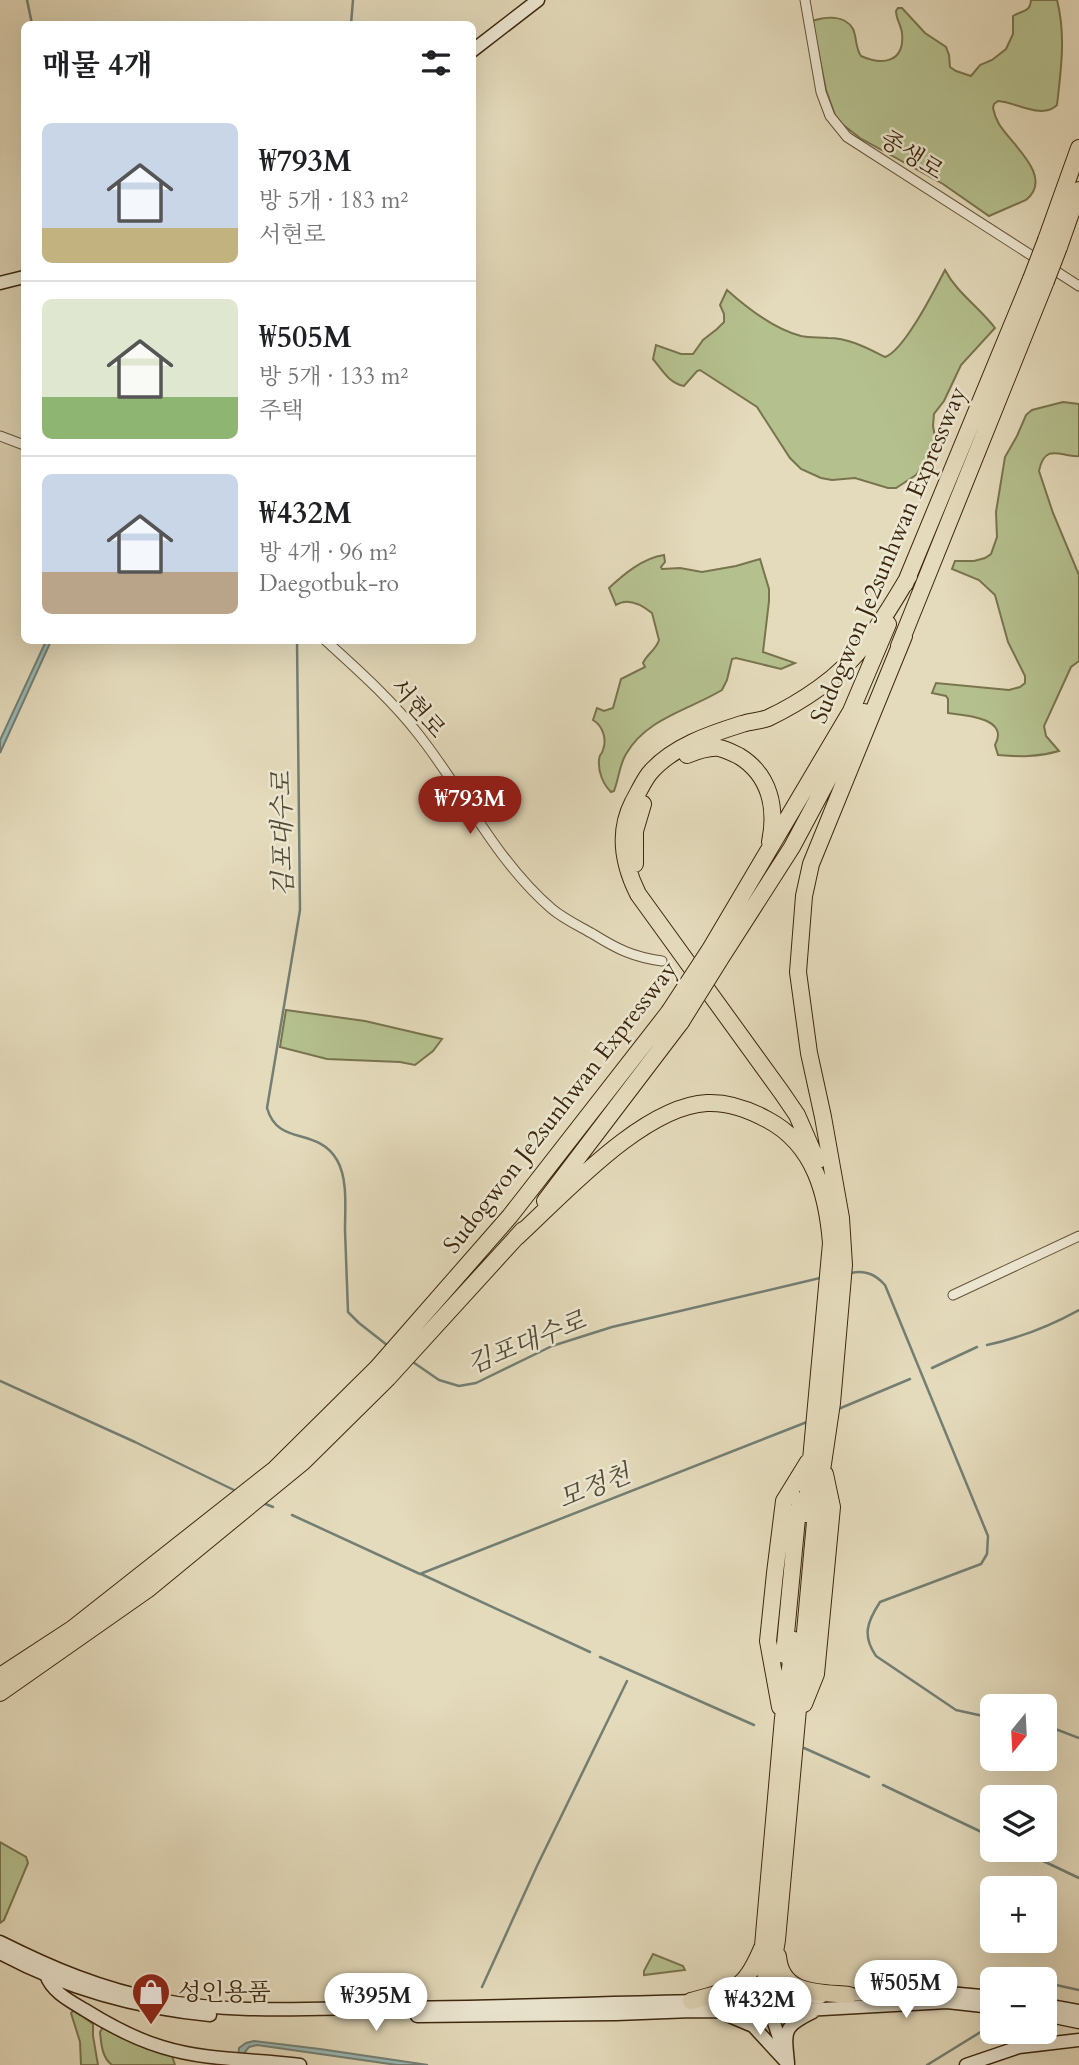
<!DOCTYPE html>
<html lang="ko">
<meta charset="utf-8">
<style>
:root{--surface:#fff;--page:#f6f6f6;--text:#202124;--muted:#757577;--line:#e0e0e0;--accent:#8f2418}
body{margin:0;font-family:Cardo,"Noto Serif KR",serif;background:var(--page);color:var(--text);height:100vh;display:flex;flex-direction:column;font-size:26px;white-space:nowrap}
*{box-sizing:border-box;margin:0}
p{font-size:23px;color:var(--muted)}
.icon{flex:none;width:38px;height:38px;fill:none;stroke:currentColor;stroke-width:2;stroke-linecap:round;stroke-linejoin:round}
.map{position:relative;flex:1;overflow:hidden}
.panel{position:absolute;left:21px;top:21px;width:455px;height:623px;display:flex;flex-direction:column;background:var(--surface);border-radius:10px;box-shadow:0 7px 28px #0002}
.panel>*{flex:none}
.needle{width:46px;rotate:198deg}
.fabs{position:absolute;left:980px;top:1694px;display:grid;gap:14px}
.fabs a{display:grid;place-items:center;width:77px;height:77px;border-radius:10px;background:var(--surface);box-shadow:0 7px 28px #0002;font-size:35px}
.price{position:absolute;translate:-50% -60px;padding:0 16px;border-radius:24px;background:#fff;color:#222;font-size:23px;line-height:46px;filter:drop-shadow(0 2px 4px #0008)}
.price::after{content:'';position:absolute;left:50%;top:42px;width:21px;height:16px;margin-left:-10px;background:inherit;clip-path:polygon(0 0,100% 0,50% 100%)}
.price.selected{background:var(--accent);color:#fff}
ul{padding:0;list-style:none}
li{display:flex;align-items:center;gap:21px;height:175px;padding:0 21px}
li+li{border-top:2px solid var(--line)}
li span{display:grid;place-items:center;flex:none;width:196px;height:140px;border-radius:10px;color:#555}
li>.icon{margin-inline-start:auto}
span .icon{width:84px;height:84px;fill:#fffc;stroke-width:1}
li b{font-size:30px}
h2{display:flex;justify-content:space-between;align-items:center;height:84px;padding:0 21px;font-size:30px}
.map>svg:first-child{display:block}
</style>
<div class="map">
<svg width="1079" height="2065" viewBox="0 0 1079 2065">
<rect width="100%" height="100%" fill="#e4dbbc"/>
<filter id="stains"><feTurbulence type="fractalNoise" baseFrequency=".00286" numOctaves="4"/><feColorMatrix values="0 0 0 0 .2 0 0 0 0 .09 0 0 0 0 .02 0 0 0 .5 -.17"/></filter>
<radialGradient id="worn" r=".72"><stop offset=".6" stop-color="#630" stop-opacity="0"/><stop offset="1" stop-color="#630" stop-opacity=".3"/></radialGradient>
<path fill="#b5c08f" stroke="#78744e" stroke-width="2" d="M1031,0H1057C1066,35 1061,70 1057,105C1042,120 1016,102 998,101L994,104L993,108C994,113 996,119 999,124C1010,143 1055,177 1026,200L989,216L943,184L860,138L842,124L835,115L826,90L812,21C825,17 845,14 853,29C857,38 855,47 861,56C883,66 905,62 902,33C901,25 896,19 896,11L898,8H902L925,33L946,47L949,55L950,67L956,71L971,76L980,65L992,60L1006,49L1013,34V16C1022,10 1030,13 1031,0Z
M945,270C957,293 979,307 995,328L961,365L944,401L934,414L933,426L936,443L934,450L916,475L896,488H888L855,478L832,480L821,478L801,469L790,458L757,407L700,370L697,371L684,386C669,383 662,370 653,359L656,345L681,354H693L703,340L717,329L724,322V314L720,305L727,290C747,308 774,329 801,336C810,338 819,337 828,338C849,338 867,348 885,357C904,351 935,289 945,270Z
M1063,402L1079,404V456C1063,458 1045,441 1039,471L1053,513L1079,575V661L1071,667L1044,726L1046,736L1059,751C1038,757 1020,757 998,755L995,745C1010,718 965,715 948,713V699L946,696L932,693L936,683L1009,690L1020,687L1025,683V676L1008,642L995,595L979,580L952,569L955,561H974L985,558L991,554L997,537L996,512L1005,457L1017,436L1026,415L1032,410Z
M664,555L665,562L661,567L662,569L680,568L702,572L736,566L760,559L769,589V601L763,652L795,663L781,669L736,658L732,659L727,680L722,690C689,710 647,718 626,754C619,766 619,778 614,791L611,792C603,784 598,772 599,760C600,752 600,758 603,750C607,739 603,726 593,720L597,708L604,711L613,708L621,679L645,667L643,663C647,654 656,650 659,640L652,613C642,605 628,597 616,605L609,588C624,574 643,558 664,555Z
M286,1010L365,1021L442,1039L433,1051L415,1065L400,1062L327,1059L280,1047Z
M0,1842L26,1857L28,1863L4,1920L0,1923Z
M653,1954L683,1966L685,1970L644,1975V1971Z
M74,2010L93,2024V2036L98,2065H81L80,2042L71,2013Z
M103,2027L172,2056L175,2065H112C102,2058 101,2043 100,2032Z"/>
<path fill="#97b9b7" stroke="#737f73" stroke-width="2" d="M46,641H51L0,753V740Z
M254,2041L320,2049L428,2065H397L257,2045L249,2047L238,2061L239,2048L246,2043Z"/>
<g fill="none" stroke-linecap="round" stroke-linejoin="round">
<path stroke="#737f73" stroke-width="2.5" d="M27,0L32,24
M351,24L353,0
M297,640L300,910L267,1108C278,1147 317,1126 337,1160C348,1179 345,1208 345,1230C346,1257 347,1285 348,1312L359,1323L387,1345
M851,1273C865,1270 875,1274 885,1285L988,1536L987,1554L981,1564L880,1602C867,1622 862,1636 876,1656L956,1710L992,1718
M987,1345C1019,1338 1050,1326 1079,1310
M410,1360L439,1380L459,1386L476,1383L552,1346L612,1327L820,1278
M932,1368L977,1347
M0,1381L135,1442L238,1492
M836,1410L910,1379
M263,1503L273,1507
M292,1515L420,1574L807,1422
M421,1574L590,1652
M600,1657L754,1725
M1045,1725L1079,1738
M804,1748L869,1777
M883,1785L992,1837
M1020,1850L1079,1878
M482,1987L537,1866L627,1681
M1045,1987L1056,1985L1079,1990
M927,2065L992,2025"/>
<defs>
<path id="street" d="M805,0L821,92L830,116L847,137L1079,286
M0,436L24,445
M325,640C358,670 392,700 419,735C464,792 496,861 552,909C564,919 579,926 593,934C617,949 633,957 662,961
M953,1295L1079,1236"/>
<path id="secondary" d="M472,51L538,0
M0,283L24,277
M0,1942C52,1968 101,1989 159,2000C228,2013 300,2009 370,2008C502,2008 635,2001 767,2000L821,1997
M0,1953C65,1988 136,2008 210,2015
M46,1975C52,1992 70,2001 85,2010C109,2025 135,2039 162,2047C207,2061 254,2059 300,2065
M842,1995L938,1992L992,1997
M768,2004L783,2050
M1045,2005L1079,2011
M727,2015L753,2026L788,2064
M1045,2015L1079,2022
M417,2016L616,2014L692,2011L770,2012L947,2002L992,2007
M788,2063C785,2031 782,2027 813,2012
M966,2065L1019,2047L1079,2040"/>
<path id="highway" d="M1046,240L1079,148
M1059,247L1079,190
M905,584L1031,279
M899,646L1046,281
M687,755C697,751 708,747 719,748C725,749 733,753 739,756C770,775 777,808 770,842
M635,864V831L643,804
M709,951L851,711L888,624
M719,961L792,847L864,712
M817,1161L797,1115L782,1093L638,894C623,864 617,833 633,802C638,793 643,782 649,774C671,747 710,734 742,724C751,721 760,721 768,718C785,710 805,698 819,688C860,660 884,618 909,576
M545,1201L681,1022
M517,1237C563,1195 643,1106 707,1103C728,1102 750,1110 768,1120C815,1145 827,1195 831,1243L806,1514
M784,1655L797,1518L801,1500
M0,1676L72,1629L275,1469L377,1368L510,1216L669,1012
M0,1693L147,1590L303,1462L388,1378L523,1230
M804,1704L816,1674L832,1507L825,1474
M780,1707L768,1641L775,1573L784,1501L808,1462
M778,1956C781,1995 818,1992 849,1995
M765,1973L763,1946L783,1718L794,1640
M767,2000L777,1940L816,1511L832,1403L844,1265L841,1218L823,1117L809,1053L798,972L804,896L811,864L904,636
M691,2001C735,1988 743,1993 762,1948"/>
</defs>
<use href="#street" stroke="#66543a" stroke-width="11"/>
<use href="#secondary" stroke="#3c270e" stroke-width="15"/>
<use href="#highway" stroke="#3c270e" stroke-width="18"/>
<use href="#street" stroke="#ede8d3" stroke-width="9"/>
<use href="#secondary" stroke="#ede8d3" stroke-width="12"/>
<use href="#highway" stroke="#e4dbbc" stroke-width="16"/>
<defs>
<path id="highway-bridge" d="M1031,279L1046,240
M1046,281L1059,247
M669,1012L709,951
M681,1022L719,961"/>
</defs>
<use href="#highway-bridge" stroke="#3c270e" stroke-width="18" stroke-linecap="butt"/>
<use href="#highway-bridge" stroke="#e4dbbc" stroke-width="16"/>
</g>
<defs>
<symbol id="shop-pin" viewBox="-11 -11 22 30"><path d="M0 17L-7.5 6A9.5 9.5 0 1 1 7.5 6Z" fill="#8f2418" stroke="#ede8d3"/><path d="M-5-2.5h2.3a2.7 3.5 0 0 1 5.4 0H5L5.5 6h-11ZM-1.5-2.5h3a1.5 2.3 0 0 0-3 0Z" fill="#fff"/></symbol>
</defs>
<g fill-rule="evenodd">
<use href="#shop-pin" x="129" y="1970" width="44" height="60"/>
</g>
<g text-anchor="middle" stroke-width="5" stroke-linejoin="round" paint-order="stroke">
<g font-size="24" fill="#3c270e" stroke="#ede8d3">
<text transform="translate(912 155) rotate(32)" y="8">종생로</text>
<text transform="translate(888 555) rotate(-67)" y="8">Sudogwon Je2sunhwan Expressway</text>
<text transform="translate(418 708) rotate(49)" y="8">서현로</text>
<text transform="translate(560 1107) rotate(-52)" y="8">Sudogwon Je2sunhwan Expressway</text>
</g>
<g font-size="24" fill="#3c270e" stroke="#ede8d3" text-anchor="start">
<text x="178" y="2000">성인용품</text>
</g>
<g font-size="26" font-style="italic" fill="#534c38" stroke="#ede8d3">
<text transform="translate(282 834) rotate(-91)" y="9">김포대수로</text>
<text transform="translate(526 1342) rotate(-22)" y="9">김포대수로</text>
<text transform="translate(594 1486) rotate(-22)" y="9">모정천</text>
</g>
</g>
<rect width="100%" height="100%" filter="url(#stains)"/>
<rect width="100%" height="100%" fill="url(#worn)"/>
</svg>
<div class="fabs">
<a><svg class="needle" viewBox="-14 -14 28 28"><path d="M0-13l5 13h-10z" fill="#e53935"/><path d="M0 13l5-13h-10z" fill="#757577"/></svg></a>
<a><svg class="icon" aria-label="layers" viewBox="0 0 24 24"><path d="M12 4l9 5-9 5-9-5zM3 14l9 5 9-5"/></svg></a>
<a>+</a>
<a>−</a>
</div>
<b class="price selected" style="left:470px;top:836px">₩793M</b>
<b class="price" style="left:906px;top:2020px">₩505M</b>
<b class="price" style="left:376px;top:2033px">₩395M</b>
<b class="price" style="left:760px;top:2037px">₩432M</b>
<section class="panel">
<h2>매물 4개<svg class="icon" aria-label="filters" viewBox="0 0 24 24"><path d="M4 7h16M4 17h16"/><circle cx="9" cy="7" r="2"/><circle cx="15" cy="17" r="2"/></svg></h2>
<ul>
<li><span style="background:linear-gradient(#c9d6e8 75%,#c2b280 0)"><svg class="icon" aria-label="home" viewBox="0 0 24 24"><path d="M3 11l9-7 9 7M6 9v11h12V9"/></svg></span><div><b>₩793M</b><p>방 5개 · 183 m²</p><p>서현로</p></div></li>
<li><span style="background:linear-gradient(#dfe7d0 70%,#8fb573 0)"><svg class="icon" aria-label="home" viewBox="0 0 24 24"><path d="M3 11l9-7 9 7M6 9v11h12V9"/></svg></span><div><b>₩505M</b><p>방 5개 · 133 m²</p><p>주택</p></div></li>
<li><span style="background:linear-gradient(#c9d6e8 70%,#b9a48a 0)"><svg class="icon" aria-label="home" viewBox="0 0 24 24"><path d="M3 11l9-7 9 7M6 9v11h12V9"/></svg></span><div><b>₩432M</b><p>방 4개 · 96 m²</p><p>Daegotbuk-ro</p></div></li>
</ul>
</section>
</div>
